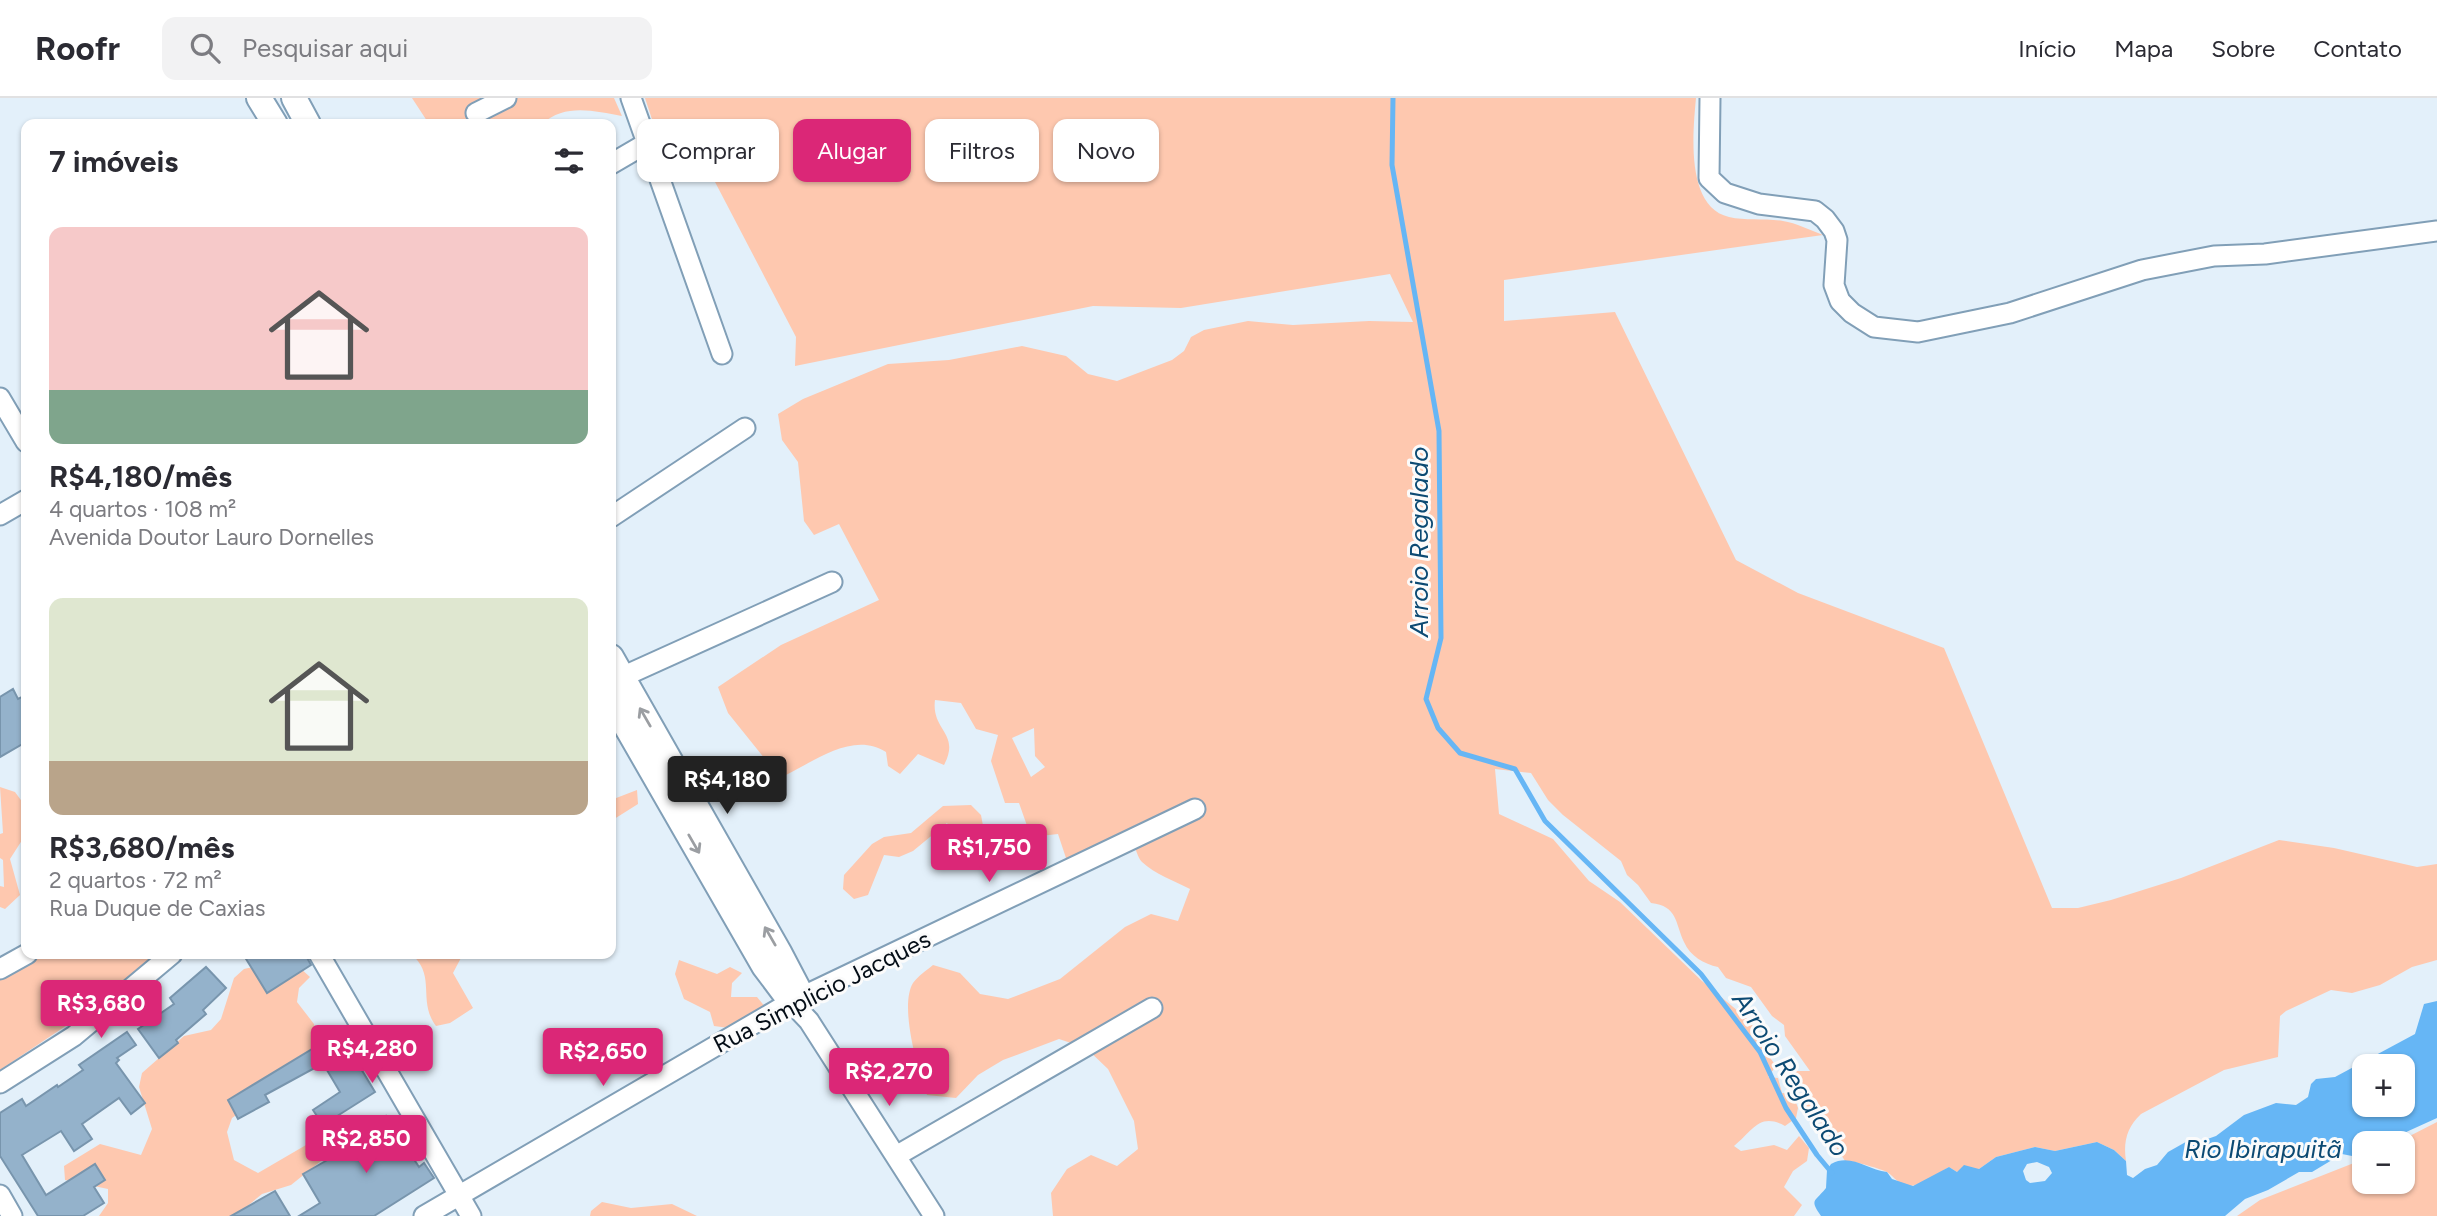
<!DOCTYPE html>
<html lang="pt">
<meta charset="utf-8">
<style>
:root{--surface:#fff;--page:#f2f2f3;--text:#2b2b33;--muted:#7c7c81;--line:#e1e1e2;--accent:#db2777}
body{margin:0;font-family:Figtree,sans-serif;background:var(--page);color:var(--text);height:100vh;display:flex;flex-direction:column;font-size:26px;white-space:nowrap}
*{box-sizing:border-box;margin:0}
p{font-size:23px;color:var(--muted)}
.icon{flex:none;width:38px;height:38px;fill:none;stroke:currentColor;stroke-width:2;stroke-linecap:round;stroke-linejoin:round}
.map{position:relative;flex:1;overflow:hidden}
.panel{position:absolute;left:21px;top:21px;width:595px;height:840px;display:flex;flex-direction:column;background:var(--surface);border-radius:14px;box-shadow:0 2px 5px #0004}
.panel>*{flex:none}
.top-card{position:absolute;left:637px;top:21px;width:665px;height:63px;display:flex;gap:14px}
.buttons{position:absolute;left:2352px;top:956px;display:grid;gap:14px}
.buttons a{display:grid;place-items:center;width:63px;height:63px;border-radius:14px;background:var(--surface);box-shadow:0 2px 5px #0004;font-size:35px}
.price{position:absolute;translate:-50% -60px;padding:0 16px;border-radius:7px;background:var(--accent);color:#fff;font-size:23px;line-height:46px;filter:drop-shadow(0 2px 4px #0008)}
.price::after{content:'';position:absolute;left:50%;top:42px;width:21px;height:16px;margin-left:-10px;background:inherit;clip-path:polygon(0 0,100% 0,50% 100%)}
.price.current{background:#222;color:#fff}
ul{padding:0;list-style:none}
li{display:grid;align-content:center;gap:14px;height:371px;padding:0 28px}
li span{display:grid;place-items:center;height:217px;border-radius:14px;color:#555}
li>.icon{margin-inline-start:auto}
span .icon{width:126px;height:126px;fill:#fffc;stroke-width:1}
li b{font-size:30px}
h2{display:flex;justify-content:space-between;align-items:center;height:84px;padding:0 28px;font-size:30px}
.chip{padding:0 24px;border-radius:14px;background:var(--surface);box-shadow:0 2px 5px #0004;font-size:24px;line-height:63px}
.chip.current{background:var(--accent);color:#fff}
header{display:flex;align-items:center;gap:42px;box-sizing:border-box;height:98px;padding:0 35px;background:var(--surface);border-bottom:2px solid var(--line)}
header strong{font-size:33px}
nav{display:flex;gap:38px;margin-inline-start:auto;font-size:24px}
.search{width:490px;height:63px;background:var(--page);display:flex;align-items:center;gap:18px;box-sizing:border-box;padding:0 24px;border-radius:14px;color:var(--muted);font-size:26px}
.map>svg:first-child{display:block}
</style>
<header>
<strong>Roofr</strong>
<div class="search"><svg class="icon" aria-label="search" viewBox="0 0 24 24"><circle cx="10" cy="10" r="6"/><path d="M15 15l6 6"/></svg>Pesquisar aqui</div>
<nav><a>Início</a><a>Mapa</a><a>Sobre</a><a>Contato</a></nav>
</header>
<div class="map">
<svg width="2437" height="1118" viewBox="0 0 2437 1118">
<rect width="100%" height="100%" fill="#e3f0fa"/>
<path fill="#fec8af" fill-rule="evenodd" d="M412,0H614L622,18C594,13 565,5 542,26H429Z
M645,0H1696C1693,33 1685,109 1729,119C1746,123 1765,120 1783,123C1796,125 1810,132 1823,137L1504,182V223L1615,214L1736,462L1798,495L1944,550L2052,810H2078L2111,802L2181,780L2279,742L2334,750L2417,769L2437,766V862L2412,869L2380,887L2352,895L2331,892L2286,913L2280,918L2278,959L2224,972L2141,1016C2127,1029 2123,1044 2126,1063L2114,1052L2097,1044L2055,1053L2035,1049L1996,1059L1979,1071L1957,1074L1949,1069C1939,1075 1927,1084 1915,1087C1901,1091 1896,1080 1887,1074C1882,1071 1851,1062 1845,1063L1815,1015L1806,1010C1807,995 1804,989 1792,981L1796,973H1810L1785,938L1784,927L1772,918L1751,889L1726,880L1718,869C1704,866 1690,858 1684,844C1675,825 1678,808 1651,805L1638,787L1627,777L1621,763L1563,717L1548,702L1531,675L1495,671L1499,716L1553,741L1589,783L1620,804L1702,883L1751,924L1761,947L1776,968L1768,979L1778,980L1782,995L1793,996L1798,1010L1796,1020L1785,1028C1759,1014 1753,1033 1734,1048L1741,1053L1774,1047L1787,1052L1799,1038L1809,1050L1807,1063L1793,1073L1784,1089L1802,1107L1794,1118H1053L1051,1095L1067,1071L1091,1057L1117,1068L1138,1051L1134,1023L1108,971L1086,950L1059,941L1003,962L978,977L956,1000L927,997C918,973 899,908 913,885C918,878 927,872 933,867L960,875L980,896L1008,901L1060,881L1125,829L1151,816L1178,823L1190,791C1174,783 1155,776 1142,764C1137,759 1137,751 1132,746C1114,731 1083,754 1067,763L1058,736L1031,739L1019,705H1005L991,663L998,637L976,631L961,605L935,602C931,633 961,635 944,667L918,656L900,676L888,668L886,654C854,633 816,662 786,677L773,671L728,615L718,589L781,547L879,502L839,426L814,437L804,423L798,364L782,342L778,316L803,301L888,266L949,262L1022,248L1066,258L1088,276L1117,283L1172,262L1184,253L1191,239L1204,232L1248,223L1293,227L1369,223L1413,224L1390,176L1181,210L1093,208L795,268L796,239L703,61L669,73ZM1034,630L1035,658L1045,669L1031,679L1012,640Z
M0,689L15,694L26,709V736L10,761L20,797L5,811L0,809V788L4,789L3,762L0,760V736L3,735Z
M637,692L638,706L611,723V702Z
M971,707L981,717L986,744L974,753L959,747L947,725L913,753L899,759L884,757L868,797L854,801L843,791L844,777L872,746L884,739L911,735L943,708Z
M45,856H160L121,891L0,972V881Z
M411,856H463L453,875L473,910L450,925L436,928C417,903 437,877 411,856Z
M679,862L717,876L730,869L742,875L732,885L731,899H757L766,910L729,930L714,928L710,914L684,901L675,876Z
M271,865L299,869L310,879L299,890L297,904L314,926L318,940L314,954L294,976L232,1020L227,1034L234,1062L258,1075L330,1033L343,1036L326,1059L291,1087L262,1096L239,1115L230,1118H99L108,1105V1091L65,1082L64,1068L100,1046L141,1057L152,1031L139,989L142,975L184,938L211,932L221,921L234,880L244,871Z
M2437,1024V1118H2237L2260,1102L2364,1061V1083H2403V1045H2396Z
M602,1104L631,1110L672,1106L697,1118H590L591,1113Z"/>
<path fill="#66b6f5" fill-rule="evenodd" d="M2437,903V1020L2382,1045H2364V1053L2352,1058L2342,1056L2312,1074H2299L2268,1092L2245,1101L2225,1118H1821C1809,1101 1815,1104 1826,1090L1827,1072L1831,1066C1851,1055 1867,1072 1887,1074L1892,1081L1913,1088L1949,1069L1957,1074L1964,1067L1979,1071L1996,1059L2035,1049L2055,1053L2097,1044L2114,1052L2126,1063L2127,1077L2133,1080L2145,1071L2157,1067L2168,1054L2191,1041L2196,1045L2216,1038L2244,1017L2276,1005L2296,1007L2308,999L2311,986L2316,981L2335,979L2415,936L2424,906ZM2364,968H2403V1006H2364ZM2037,1064L2049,1069L2052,1075L2045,1083L2030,1085L2026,1082L2023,1073L2027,1066Z"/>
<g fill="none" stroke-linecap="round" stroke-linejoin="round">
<path stroke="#66b6f5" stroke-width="5" d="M1393,0L1392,67L1439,333L1441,540L1426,601L1438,630L1460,655L1515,671L1545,723L1701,876L1760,954L1786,1010L1817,1057L1832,1075"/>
</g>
<path fill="#94b2cb" stroke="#7895ad" stroke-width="2" d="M13,591L18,601L26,597V644L0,659V599Z
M243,856H305L311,867L267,895Z
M206,869L226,890L203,912L206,916L176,942L178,945L159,960L138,931L174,906L170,900Z
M345,931L355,947L349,951L375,994L323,1027L313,1012L340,994L324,967H320L265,997L269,1004L238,1021L228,1002Z
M127,934L136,947L117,960L119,962L116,965L145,1005L131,1016L119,1000L82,1026L92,1041L74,1053L61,1033L22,1057L46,1097L95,1066L105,1082L94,1089L104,1105L83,1118H38L0,1058V1015L22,1001L26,1008L57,987L58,989L83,972L79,967Z
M386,1018L419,1069L424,1065L434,1080L374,1118H299L320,1105L303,1076L350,1049L358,1041L356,1038Z
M275,1093L290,1118H231Z"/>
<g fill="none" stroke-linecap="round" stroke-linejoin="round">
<defs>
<path id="minor" d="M631,0L722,256
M1710,0L1709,80L1725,95L1759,106L1815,113L1825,121L1834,133L1837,142L1834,187L1840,203L1852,215L1874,229L1918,234L2010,215L2142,172L2214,158L2265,156L2437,133
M476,15L506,0
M611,66L647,45
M0,300L26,344
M0,417L26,402
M611,419L745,330
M622,579L832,484
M319,856L471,1118
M0,871L27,856
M791,904L809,923L934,1118
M0,985L74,938L172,856
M896,1058L1152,910
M0,1097L12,1118
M424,1118L791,904L1195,711"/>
<path id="major" d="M259,0L275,26
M294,0L308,26
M611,559L780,856L802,898
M611,602L764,868L791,904"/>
</defs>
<use href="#minor" stroke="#819fb7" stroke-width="23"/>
<use href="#major" stroke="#819fb7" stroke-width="28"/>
<use href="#minor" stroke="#fff" stroke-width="19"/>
<use href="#major" stroke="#fff" stroke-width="24"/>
</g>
<defs><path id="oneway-shaft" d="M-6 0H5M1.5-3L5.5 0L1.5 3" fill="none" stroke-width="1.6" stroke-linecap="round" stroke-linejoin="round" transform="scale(1.75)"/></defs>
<g stroke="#9b9ea2">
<use href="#oneway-shaft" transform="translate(645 619) rotate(-120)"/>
<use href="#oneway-shaft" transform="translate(694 746) rotate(60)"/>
<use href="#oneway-shaft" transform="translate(770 838) rotate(-120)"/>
</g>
<g text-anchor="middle" stroke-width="6" stroke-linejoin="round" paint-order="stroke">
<g font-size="24" fill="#040d16" stroke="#fbfbfb">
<text transform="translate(822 894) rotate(-27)" y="8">Rua Simplicio Jacques</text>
</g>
<g font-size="26" font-style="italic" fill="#0c4a73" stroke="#fbfbfb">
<text transform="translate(1419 444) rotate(-90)" y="9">Arroio Regalado</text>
<text transform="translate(1791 976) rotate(57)" y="9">Arroio Regalado</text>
<text x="2263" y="1060">Rio Ibirapuitã</text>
</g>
</g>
</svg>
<div class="buttons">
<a>+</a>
<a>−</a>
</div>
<b class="price current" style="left:727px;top:718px">R$4,180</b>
<b class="price" style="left:989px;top:786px">R$1,750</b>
<b class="price" style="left:101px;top:942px">R$3,680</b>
<b class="price" style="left:372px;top:987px">R$4,280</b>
<b class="price" style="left:603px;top:990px">R$2,650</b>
<b class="price" style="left:889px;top:1010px">R$2,270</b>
<b class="price" style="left:366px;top:1077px">R$2,850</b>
<div class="top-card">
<a class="chip">Comprar</a>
<a class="chip current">Alugar</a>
<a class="chip">Filtros</a>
<a class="chip">Novo</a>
</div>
<section class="panel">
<h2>7 imóveis<svg class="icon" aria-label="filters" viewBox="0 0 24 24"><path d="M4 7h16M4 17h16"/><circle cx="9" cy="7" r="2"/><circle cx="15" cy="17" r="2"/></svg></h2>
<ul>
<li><span style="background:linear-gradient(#f6c9c9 75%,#7fa58c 0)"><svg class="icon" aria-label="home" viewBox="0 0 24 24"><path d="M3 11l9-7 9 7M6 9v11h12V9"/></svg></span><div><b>R$4,180/mês</b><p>4 quartos · 108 m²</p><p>Avenida Doutor Lauro Dornelles</p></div></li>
<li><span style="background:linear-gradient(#dfe7d0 75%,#b9a48a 0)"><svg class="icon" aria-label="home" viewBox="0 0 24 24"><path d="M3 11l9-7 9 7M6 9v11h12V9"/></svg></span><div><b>R$3,680/mês</b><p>2 quartos · 72 m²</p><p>Rua Duque de Caxias</p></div></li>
</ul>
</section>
</div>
